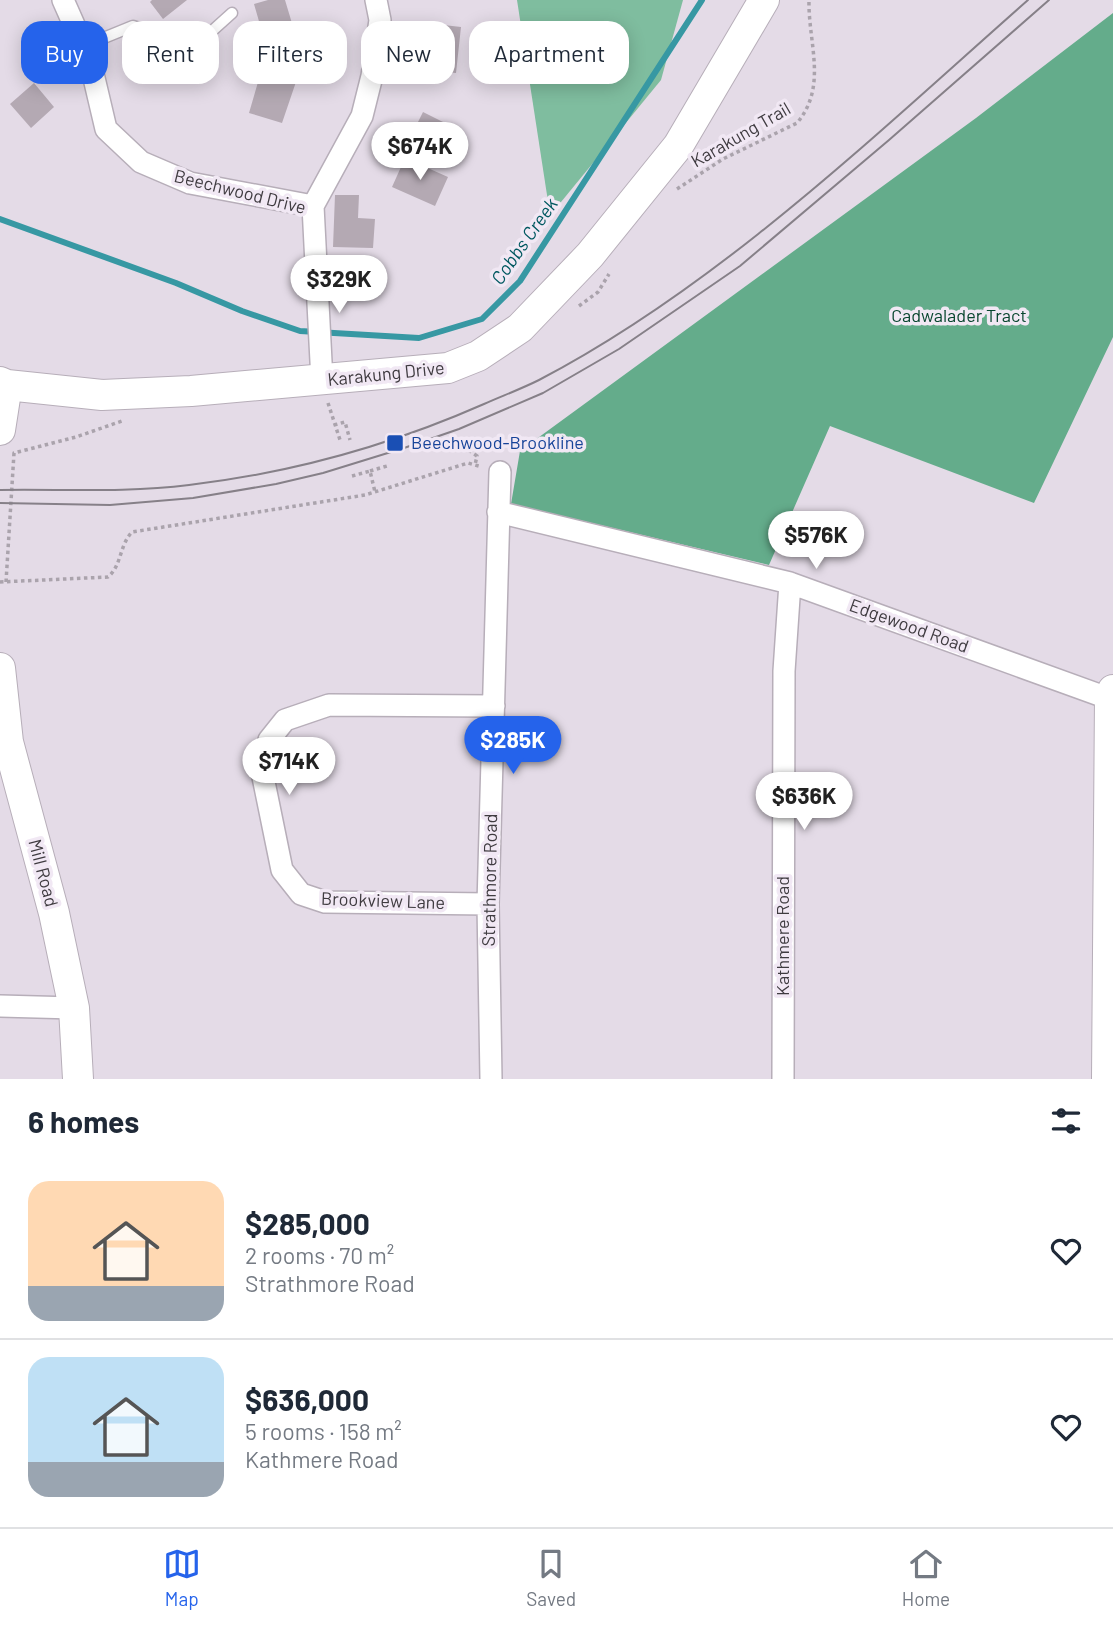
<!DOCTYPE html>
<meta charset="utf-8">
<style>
:root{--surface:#fff;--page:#f6f6f7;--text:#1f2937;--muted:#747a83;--line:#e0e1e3;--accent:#2563eb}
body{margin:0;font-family:Barlow,sans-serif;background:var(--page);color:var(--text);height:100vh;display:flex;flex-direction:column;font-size:26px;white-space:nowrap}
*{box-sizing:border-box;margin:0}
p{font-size:23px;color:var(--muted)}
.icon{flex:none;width:38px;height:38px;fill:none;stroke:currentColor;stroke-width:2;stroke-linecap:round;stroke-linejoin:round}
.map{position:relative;height:1079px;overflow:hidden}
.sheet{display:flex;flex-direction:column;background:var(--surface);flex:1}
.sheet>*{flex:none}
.guide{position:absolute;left:21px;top:21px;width:700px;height:63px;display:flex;gap:14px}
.price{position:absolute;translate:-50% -60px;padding:0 16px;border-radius:24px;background:#fff;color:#222;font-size:23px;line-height:46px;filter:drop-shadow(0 2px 4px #0008)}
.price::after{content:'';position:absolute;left:50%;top:42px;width:21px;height:16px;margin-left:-10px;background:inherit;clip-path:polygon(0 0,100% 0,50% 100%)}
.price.active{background:var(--accent);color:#fff}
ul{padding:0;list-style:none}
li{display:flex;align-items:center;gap:21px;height:175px;padding:0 28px}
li+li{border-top:2px solid var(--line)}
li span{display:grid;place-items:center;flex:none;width:196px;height:140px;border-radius:21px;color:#555}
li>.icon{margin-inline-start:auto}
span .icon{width:84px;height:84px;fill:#fffc;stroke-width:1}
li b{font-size:30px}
h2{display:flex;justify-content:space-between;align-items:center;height:84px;padding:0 28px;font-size:30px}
.pill{padding:0 24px;border-radius:21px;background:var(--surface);box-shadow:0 4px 18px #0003;font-size:24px;line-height:63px}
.pill.active{background:var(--accent);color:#fff}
.dock{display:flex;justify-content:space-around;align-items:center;height:98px;border-top:2px solid var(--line);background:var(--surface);font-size:19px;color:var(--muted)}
.dock a{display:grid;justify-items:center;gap:4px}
.dock .active{color:var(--accent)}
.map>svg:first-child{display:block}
</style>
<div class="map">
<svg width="1113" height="1079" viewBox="0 0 1113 1079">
<rect width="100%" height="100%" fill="#e4dbe7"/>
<path fill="#7fbd9f" d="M517,0H683L661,80L552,213L547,195Z"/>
<path fill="#64ac8b" d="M1113,13V337L1034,503L830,426L769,565L511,504L520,451L976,118Z"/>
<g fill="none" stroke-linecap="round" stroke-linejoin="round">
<path stroke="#3798a3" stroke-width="6" d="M0,219L176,283L242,311L300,331L419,338L482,319L520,281L702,0"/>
</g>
<path fill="#b4a9b3" d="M152,0H187L163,19L150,2Z
M268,0H285L297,40L267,49L254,4Z
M426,23L461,27L456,73L424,70Z
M263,65L298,76L282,123L249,113Z
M34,83L54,107L31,128L10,104Z
M423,112L463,132L456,145L464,149L457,164L409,140Z
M405,158L448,177L435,206L392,187Z
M335,195H359L358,218L375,219L373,248L333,247Z"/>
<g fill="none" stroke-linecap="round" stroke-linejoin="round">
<defs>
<path id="lane" d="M84,46L133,26L180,41L202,40L232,13"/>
<path id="street" d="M63,0L90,61L106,129L141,162L190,183L313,206
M313,206L362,116L372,76L380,20L376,0
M313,206L322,381
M498,512L790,583L1113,700
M488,904L325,902L301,894L282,870L263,777L269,740L285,720L329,705L494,706
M0,1006L74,1008
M491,1079L488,904L500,472
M783,1079L784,671L790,583"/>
<path id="secondary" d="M0,382L7,385L102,395L191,391L448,368L478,356L520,328L590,255L678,146L764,0
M0,430L7,385
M0,668L8,742L54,913L74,1008L78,1079
M1107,1079L1110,698L1113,690"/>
</defs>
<use href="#lane" stroke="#b7aeb9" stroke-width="13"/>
<use href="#street" stroke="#b7aeb9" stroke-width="24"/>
<use href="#secondary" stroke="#b7aeb9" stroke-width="32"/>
<path stroke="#aaa3ac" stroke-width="3.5" stroke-dasharray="3.5 3.5" stroke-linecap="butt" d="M677,189L723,159L797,123C828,86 808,43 809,0
M579,306L598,292L609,274
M328,403L341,443
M334,425L345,422L350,440
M457,442L477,456L475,465
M370,471L387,466
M352,476L370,471L375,492
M0,582L108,577C122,565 119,546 132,532L365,495L468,463L482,467
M6,582L14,453L76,437L122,421"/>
<use href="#lane" stroke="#fff" stroke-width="10"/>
<use href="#street" stroke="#fff" stroke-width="21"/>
<use href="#secondary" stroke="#fff" stroke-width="30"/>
<path stroke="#868088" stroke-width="2" d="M0,490C63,489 126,493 189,485C291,473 391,445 484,404C502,396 521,389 539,380C719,286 876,134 1028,0
M0,503L110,505L193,498L276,484L323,473L404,448L459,429L543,393L619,349L740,266L889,140L1049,0"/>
</g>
<rect fill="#1a4fb4" stroke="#f1e8f4" stroke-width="2.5" x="386" y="434" width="18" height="18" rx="3.5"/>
<g text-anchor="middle" stroke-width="7" stroke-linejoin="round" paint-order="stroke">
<g font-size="18" fill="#3f3b40" stroke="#f1e8f4">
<text transform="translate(741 135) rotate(-30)" y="6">Karakung Trail</text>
<text transform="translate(240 192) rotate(14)" y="6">Beechwood Drive</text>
<text transform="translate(386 374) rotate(-6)" y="6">Karakung Drive</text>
<text transform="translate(909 626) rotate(20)" y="6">Edgewood Road</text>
<text transform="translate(43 873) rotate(75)" y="6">Mill Road</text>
<text transform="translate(490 880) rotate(-89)" y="6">Strathmore Road</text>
<text transform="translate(383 901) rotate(2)" y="6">Brookview Lane</text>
<text transform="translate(783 936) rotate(-90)" y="6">Kathmere Road</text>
</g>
<g font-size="18" fill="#08462f" stroke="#f1e8f4">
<text x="959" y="322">Cadwalader Tract</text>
</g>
<g font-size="18" fill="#164399" stroke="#f1e8f4" text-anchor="start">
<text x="411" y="449">Beechwood-Brookline</text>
</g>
<g font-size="19" font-style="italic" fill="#005860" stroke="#f1e8f4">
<text transform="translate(524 241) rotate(-55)" y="7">Cobbs Creek</text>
</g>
</g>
</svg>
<b class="price" style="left:420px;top:182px">$674K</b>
<b class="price" style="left:339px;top:315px">$329K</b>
<b class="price" style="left:816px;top:571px">$576K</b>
<b class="price active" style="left:513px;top:776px">$285K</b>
<b class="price" style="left:289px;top:797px">$714K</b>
<b class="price" style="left:804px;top:832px">$636K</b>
<div class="guide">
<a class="pill active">Buy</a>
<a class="pill">Rent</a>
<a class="pill">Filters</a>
<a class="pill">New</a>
<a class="pill">Apartment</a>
</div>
</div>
<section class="sheet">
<h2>6 homes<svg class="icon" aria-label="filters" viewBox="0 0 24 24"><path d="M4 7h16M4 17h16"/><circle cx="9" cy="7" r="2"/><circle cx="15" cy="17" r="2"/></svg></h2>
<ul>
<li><span style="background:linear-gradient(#ffd9b3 75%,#9aa5b1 0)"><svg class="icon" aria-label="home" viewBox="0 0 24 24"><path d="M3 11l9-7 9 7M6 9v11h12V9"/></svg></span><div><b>$285,000</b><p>2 rooms · 70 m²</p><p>Strathmore Road</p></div><svg class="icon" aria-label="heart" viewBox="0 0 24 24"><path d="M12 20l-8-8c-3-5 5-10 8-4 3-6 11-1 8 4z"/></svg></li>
<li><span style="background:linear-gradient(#bfe0f5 75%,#9aa5b1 0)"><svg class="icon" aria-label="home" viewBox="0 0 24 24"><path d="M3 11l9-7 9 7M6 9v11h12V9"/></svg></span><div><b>$636,000</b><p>5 rooms · 158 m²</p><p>Kathmere Road</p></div><svg class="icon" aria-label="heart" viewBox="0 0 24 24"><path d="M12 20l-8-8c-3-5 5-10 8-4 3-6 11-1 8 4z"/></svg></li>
</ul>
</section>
<nav class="dock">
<a class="active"><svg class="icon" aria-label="map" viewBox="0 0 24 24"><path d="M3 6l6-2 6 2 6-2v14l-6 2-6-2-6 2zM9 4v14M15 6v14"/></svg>Map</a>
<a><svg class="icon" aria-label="saved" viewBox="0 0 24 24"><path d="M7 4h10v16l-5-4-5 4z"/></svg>Saved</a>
<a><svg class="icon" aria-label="home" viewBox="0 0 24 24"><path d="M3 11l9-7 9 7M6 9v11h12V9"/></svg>Home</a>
</nav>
